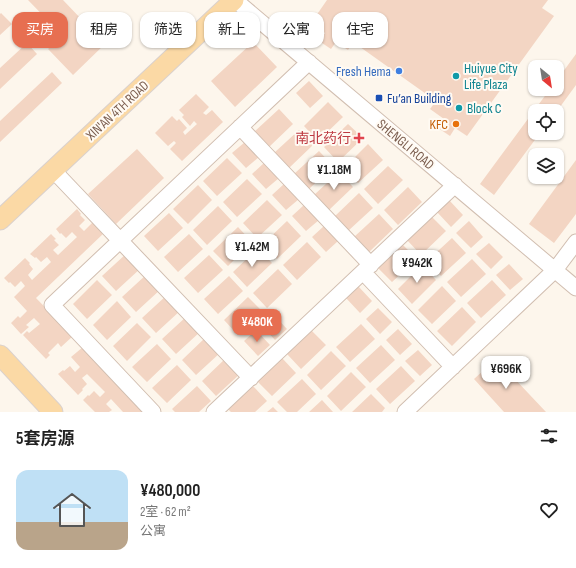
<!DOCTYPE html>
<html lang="zh">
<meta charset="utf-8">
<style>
:root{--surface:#fff;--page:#f2f2f2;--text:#222;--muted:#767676;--line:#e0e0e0;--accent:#e76f51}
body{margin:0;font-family:"Sofia Sans Condensed","Noto Sans SC",sans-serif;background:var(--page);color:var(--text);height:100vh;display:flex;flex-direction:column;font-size:15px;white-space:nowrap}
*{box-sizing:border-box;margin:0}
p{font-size:13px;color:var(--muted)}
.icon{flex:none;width:22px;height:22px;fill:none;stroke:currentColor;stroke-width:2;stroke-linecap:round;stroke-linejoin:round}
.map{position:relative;height:412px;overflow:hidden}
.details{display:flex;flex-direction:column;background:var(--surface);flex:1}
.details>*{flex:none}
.guide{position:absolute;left:12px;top:12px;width:552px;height:36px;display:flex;gap:8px}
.needle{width:26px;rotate:150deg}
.fabs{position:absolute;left:528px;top:60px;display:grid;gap:8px}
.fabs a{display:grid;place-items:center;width:36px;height:36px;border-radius:8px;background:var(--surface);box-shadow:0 1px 3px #0004;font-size:20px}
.price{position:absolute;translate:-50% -34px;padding:0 9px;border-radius:8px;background:#fff;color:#222;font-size:13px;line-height:26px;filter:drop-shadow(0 1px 2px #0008)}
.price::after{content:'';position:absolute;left:50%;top:24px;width:12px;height:9px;margin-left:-6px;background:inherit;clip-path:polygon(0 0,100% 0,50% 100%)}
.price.selected{background:var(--accent);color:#fff}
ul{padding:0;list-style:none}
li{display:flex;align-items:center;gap:12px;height:100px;padding:0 16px}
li+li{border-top:1px solid var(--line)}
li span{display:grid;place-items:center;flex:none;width:112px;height:80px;border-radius:12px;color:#555}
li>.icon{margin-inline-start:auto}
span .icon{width:48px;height:48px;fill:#fffc;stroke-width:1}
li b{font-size:17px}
h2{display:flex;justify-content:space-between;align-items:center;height:48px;padding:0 16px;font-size:17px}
.chip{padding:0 14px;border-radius:12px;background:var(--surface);box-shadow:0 1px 3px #0004;font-size:14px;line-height:36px}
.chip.selected{background:var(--accent);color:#fff}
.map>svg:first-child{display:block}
</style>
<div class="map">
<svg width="576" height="412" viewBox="0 0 576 412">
<rect width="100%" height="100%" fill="#fdf6ec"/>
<path fill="#f3d5c3" d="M28,0H63L105,44L73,75L48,49L62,35Z
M327,0H548L542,8L554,16L467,136L455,128L450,136L438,128L444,119L430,109L436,101L353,42L348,50L336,42L331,49L319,41L325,33L311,23Z
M1,13L12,24L0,35V14Z
M253,42L277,67L235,107L211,81Z
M27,43L37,54L0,89V68Z
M576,54V85L557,111H535V133H540L494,195L480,184L550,89H557V80Z
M52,72L62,83L0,142V121Z
M309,81L323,96L310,108L296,93Z
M196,94L209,107L203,113L206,115L212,110L223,122L182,161L170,149L176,143L174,141L168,146L155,133L172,116L177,121L179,119L187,128L183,132L185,135L197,124L194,121L190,126L182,117L184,115L179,110Z
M328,102L343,117L318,141L304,126Z
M279,109L293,124L269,147L254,132Z
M348,124L363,138L338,162L324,147Z
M299,130L313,145L289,168L274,153Z
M245,142L259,157L246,168L232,153Z
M368,144L383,160L358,183L344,168Z
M137,149L164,178L116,224L88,194Z
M319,151L333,166L309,189L294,174Z
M227,158L242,173L217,196L203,181Z
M576,160V214L554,243L529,224Z
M264,163L279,178L266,189L252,174Z
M388,166L403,180L378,204L364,189Z
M339,172L353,187L329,210L314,195Z
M247,179L262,194L237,217L223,202Z
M284,184L299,199L286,210L272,195Z
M198,185L212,200L188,224L173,209Z
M408,187L422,202L398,225L384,210Z
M359,193L373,208L348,231L334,217Z
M267,200L282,215L257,238L243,223Z
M449,200L463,215L451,227L437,212Z
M304,205L319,220L306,231L292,216Z
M218,206L232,221L207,245L193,230Z
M77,209L81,214L80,215L85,220L79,226L84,231L93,222L104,233L36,298L73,336L61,347L58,343L48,353L50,355L46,359L23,335L27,331L29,333L40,324L34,318L26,325L29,327L21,334L11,323L18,316L20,318L27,311L14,297L25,286L21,281L15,287L10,282L9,283L4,278L25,258L30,263L29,264L33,269L28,275L32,280L51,262L47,257L41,262L36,257L35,258L30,254L51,234L56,239L54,240L59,245L53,250L58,255L77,237L72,232L66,238L61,233L60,234L56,229Z
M169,213L183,228L158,251L144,236Z
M379,214L393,229L368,253L354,237Z
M432,217L446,231L421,255L407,240Z
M287,221L301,236L277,259L263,244Z
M469,221L483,237L471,248L456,233Z
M324,226L338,241L326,252L312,237Z
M238,227L252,242L228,266L213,251Z
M189,234L203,249L178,272L164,257Z
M452,238L466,253L441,276L427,261Z
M307,242L321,257L297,280L283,265Z
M489,243L503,257L491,269L476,254Z
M402,244L417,259L392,282L378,268Z
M258,248L272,263L247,287L233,272Z
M127,253L141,268L116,291L102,276Z
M209,255L223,270L198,293L184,278Z
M472,259L486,274L461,297L447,282Z
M509,264L523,279L510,290L496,275Z
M422,265L436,280L412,304L398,289Z
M278,269L292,284L267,308L253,293Z
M147,274L161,289L136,312L122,297Z
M229,276L243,291L218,314L204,299Z
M97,280L112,295L87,319L73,304Z
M492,280L506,295L481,318L467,303Z
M358,286L372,301L360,313L346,298Z
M442,286L456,301L432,324L418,310Z
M167,295L181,310L156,333L142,318Z
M248,297L263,312L238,335L224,320Z
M117,301L131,317L107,340L93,325Z
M462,307L476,322L452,346L437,331Z
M378,308L392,322L380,334L366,319Z
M273,314L287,329L275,340L261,325Z
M187,316L201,331L176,354L162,339Z
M137,323L151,337L127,361L113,346Z
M361,324L375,339L350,362L336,347Z
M398,329L412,344L400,355L386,340Z
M256,330L270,345L258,356L244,341Z
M311,330L326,345L301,369L287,354Z
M206,337L221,352L196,375L182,360Z
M157,344L171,359L147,382L132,367Z
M381,345L395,360L370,383L356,368Z
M83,347L145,412H123L111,399L106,404L112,410L109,412H95L83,400L88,395L89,396L94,391L100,397L105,392L87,374L82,378L87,384L82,389L83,390L78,395L58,374L63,370L64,371L70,366L75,372L80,367L71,357Z
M418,350L432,365L420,376L405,361Z
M331,351L346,366L321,390L307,375Z
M226,358L241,373L216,396L202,381Z
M282,358L296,373L272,396L257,381Z
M496,359L546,412H504L474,379Z
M177,365L191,380L167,403L152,388Z
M401,366L415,381L390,404L376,389Z
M351,372L366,387L341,411L327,396Z
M302,379L316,394L297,412H287L277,402Z
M197,386L211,401L199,412H175L172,409Z
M253,386L267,401L255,412H231L228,409Z
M371,394L385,408L382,412H352Z
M322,400L333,412H309Z
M273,407L278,412H267Z"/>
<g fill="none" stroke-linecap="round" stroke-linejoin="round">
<defs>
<path id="minor" d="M235,0L576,288
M240,127L371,265
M53,170L251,378
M363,272L453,367
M153,412L52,305L309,62
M214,412L455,185
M405,412L555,270L576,242"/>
<path id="major" d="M0,220L234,0
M0,355L53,412"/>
</defs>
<use href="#minor" stroke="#d1beb0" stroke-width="17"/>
<use href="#major" stroke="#dad1cd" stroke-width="21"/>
<use href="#minor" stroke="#fff" stroke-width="15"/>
<use href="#major" stroke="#fbd9a5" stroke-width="19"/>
</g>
<circle fill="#3f7fe0" stroke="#fffaf3" stroke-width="1.5" cx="399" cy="71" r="4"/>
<g fill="#0f9aa8" stroke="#fffaf3" stroke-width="1.5">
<circle cx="456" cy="76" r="4"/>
<circle cx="459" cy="108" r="4"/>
</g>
<rect fill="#1a4fb4" stroke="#fffaf3" stroke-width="1.5" x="375" y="94" width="8" height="8" rx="2"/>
<circle fill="#e8710a" stroke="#fffaf3" stroke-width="1.5" cx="456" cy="124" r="4"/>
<path fill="#e0444e" stroke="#fffaf3" stroke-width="1.5" d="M357 132h4v4h4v4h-4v4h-4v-4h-4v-4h4z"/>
<g text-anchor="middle" stroke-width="4" stroke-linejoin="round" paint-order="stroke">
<g font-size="14" fill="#0d838f" stroke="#fffaf3" text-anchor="start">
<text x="464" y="73">Huiyue City<tspan x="464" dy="16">Life Plaza</tspan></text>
<text x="467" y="113">Block C</text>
</g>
<g font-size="14" fill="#366cbe" stroke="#fffaf3" text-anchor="end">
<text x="391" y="76">Fresh Hema</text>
</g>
<g font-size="14" fill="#164399" stroke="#fffaf3" text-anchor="start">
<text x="387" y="103">Fu’an Building</text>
</g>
<g font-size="14" fill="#7a5c4d" stroke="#fffaf3">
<text transform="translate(117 110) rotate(-43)" y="5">XIN'AN 4TH ROAD</text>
<text transform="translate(406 144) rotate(40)" y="5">SHENGLI ROAD</text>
</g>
<g font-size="14" fill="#c56008" stroke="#fffaf3" text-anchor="end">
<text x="448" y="129">KFC</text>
</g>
<g font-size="14" fill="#be3a42" stroke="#fffaf3" text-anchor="end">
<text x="351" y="143">南北药行</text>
</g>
</g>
</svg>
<div class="fabs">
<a><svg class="needle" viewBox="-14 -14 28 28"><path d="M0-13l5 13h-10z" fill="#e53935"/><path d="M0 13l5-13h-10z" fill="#767676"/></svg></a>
<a><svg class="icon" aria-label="locate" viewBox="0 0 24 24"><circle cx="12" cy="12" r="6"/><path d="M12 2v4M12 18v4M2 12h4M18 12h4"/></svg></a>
<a><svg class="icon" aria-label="layers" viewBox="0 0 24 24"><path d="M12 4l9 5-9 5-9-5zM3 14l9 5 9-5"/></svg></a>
</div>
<b class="price" style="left:334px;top:191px">¥1.18M</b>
<b class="price" style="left:252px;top:268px">¥1.42M</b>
<b class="price" style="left:417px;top:284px">¥942K</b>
<b class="price selected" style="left:257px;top:343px">¥480K</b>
<b class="price" style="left:506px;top:390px">¥696K</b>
<div class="guide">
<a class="chip selected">买房</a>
<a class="chip">租房</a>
<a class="chip">筛选</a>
<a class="chip">新上</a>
<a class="chip">公寓</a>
<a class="chip">住宅</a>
</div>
</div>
<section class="details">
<h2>5套房源<svg class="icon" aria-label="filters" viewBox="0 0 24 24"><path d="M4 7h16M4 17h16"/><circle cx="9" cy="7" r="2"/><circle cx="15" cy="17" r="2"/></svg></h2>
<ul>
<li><span style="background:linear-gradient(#bfe0f5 65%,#b9a48a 0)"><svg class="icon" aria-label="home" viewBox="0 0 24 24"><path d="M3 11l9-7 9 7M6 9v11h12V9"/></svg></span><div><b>¥480,000</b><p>2室 · 62 m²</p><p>公寓</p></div><svg class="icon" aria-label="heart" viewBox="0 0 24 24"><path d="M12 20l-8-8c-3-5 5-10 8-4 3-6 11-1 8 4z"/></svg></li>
</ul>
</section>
